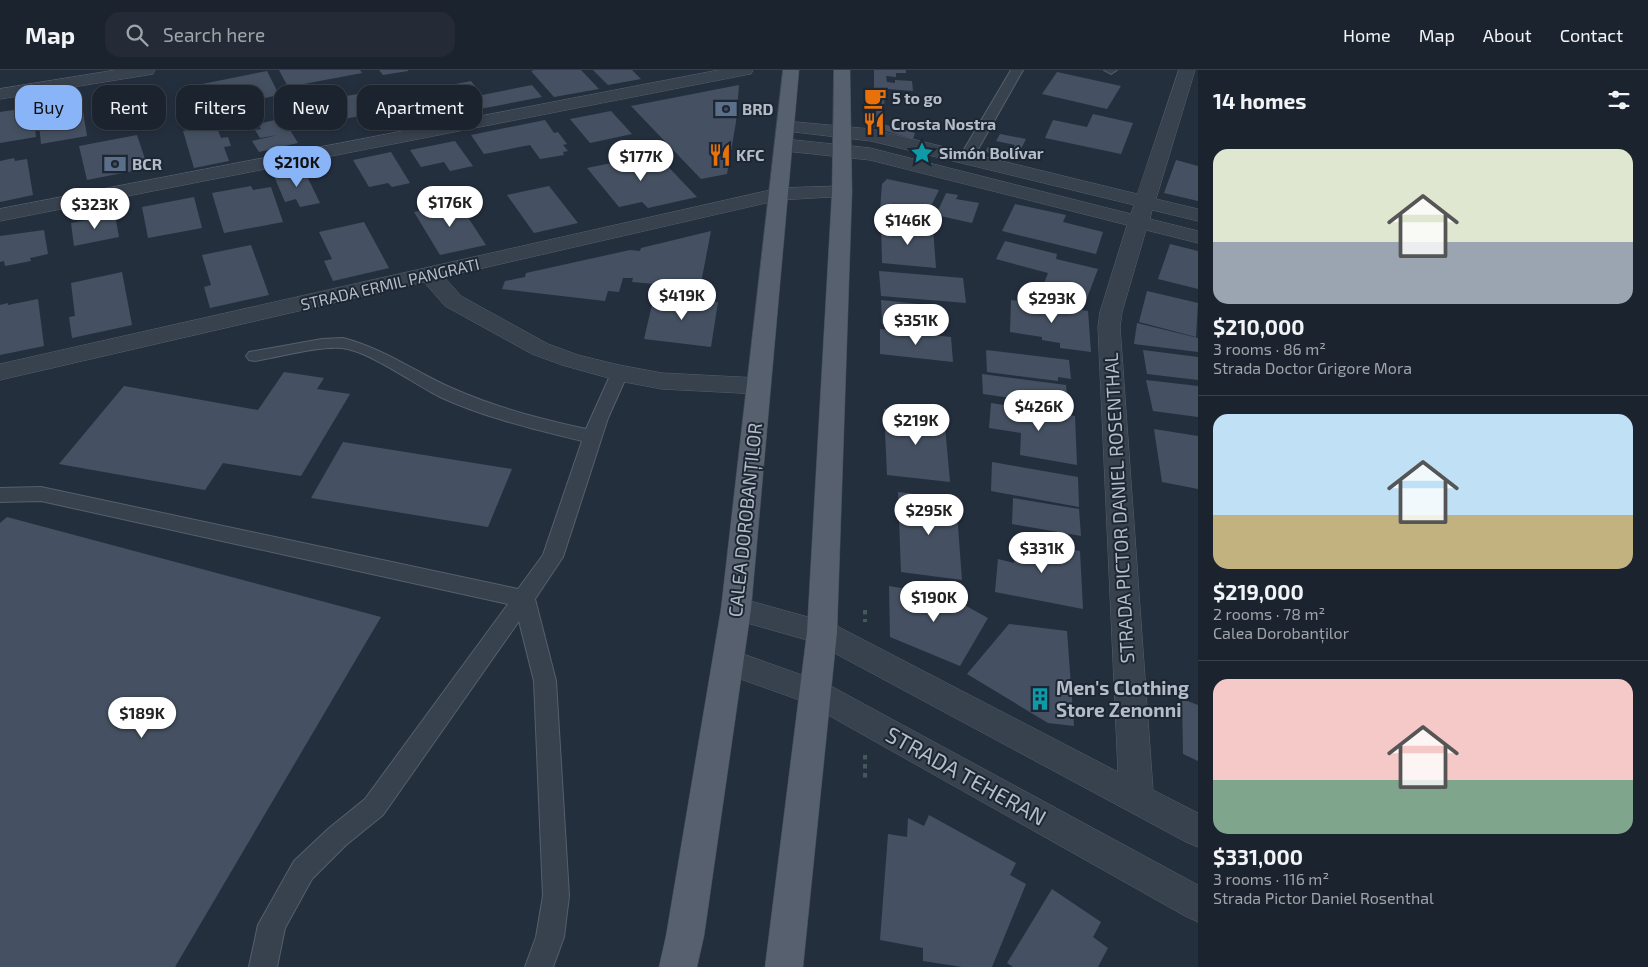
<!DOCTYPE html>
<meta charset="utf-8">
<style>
:root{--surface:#1b232e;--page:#242b36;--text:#f1f3f6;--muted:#a0a4aa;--line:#39404a;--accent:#8ab4f8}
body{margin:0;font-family:"Exo 2",sans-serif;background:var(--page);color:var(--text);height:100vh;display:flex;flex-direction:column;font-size:19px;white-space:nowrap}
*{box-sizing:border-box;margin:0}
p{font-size:16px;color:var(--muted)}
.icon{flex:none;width:28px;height:28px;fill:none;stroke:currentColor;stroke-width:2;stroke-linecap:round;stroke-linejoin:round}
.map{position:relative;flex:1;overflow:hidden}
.panel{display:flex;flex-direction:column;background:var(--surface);width:450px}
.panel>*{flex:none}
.hud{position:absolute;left:15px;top:15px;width:475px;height:45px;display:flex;gap:10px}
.price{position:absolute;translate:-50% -42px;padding:0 11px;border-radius:18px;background:#fff;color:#222;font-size:16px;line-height:32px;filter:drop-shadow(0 1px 2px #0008)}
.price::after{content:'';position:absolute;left:50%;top:30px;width:15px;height:11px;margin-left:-8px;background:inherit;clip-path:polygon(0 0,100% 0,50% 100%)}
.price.on{background:var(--accent);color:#111}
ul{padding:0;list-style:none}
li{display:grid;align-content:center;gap:10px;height:265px;padding:0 15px}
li+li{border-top:1px solid var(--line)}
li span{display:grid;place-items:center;height:155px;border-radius:15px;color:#555}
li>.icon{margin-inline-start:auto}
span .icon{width:90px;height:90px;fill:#fffc;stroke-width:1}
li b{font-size:21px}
h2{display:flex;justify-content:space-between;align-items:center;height:60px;padding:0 15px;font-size:21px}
.pill{padding:0 18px;border-radius:15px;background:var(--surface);box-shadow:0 2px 8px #0003,0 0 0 1px var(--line);font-size:18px;line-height:45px}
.pill.on{background:var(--accent);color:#111}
header{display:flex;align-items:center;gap:30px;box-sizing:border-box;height:70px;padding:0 25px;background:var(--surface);border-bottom:1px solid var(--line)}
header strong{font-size:24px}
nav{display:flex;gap:28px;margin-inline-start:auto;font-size:18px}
.search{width:350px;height:45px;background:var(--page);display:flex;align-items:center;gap:12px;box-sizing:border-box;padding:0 18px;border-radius:15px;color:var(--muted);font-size:19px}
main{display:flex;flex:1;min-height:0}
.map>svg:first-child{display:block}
</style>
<header>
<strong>Map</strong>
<div class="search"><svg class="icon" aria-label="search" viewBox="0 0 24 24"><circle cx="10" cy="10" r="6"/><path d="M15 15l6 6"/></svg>Search here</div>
<nav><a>Home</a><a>Map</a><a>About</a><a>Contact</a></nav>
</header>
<main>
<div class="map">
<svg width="1198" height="897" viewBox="0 0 1198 897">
<rect width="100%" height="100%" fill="#242f3e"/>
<path fill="#455162" d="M279,0H360L362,3L288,17Z
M379,0H408V1L383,5Z
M535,0H581L599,19L554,27L531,1Z
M593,0H632L641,9L608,15Z
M874,0H906V3H896V7L886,6L887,12L895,13V10L912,11L913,21L888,19V23H885L883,54L915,63L913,69L869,56L874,22Z
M267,1L279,25L260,29L257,22L230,27L232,31L222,33L220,28L203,31L205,35L189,37L182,18Z
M1057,2L1121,16L1107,39L1042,24Z
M471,11L482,25L532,15L542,27L459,43L440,17Z
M739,15L736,52L727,104L701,109L631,36Z
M151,21L159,42L105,52L98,31L102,30L101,27L129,22L130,25Z
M428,21L444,42L440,43L442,46L435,48L436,50L404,57L388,32L411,28L409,25Z
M358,24L361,28H364L370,37L367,38L371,44L333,51L330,44L323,45L318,36L326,35L323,30Z
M81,29L87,66L41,74L37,36Z
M33,37L36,67L0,73V42Z
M611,41L632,64L590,73L570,49Z
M1093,44L1133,53L1121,84L1045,68L1053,50L1087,57Z
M279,49L286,61L290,60L298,73L259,82L252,71L278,65L260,68L255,60L261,59L258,54Z
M545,50L554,63L558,62L567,74L563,75L568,81L563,82L564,85L540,89L530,75L484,84L471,65Z
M216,55L221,68L228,67L231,76L224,77L229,91L194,98L183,61Z
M1000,64L1026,69L1016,89L985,82L988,77L1011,83L1015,75L996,71Z
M137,65L148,98L87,110L79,76Z
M455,71L473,96L450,101L444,92L421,97L410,80Z
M391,82L410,113L392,117L388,113L369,117L353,90Z
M656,84L697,127L648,138L642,132L619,137L587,98Z
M14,88L15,91L27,89L33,125L0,132V91Z
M1176,90L1198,96V131L1164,123Z
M304,100L320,133L300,137L296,129L285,132L274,106Z
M887,109L939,120L926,146L880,141L882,114Z
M251,116L253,120L271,117L283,152L224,163L212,123Z
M549,116L578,153L534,163L507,125Z
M946,123L958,125L956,129L979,133L972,153L936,145Z
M194,127L202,158L148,168L142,137Z
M462,131L471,145L467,146L486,175L440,185L414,142Z
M1015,134L1066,145L1063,152L1103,162L1096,184L1002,161Z
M115,145L119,167L74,176L71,153Z
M364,152L389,198L333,211L324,191L332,189L319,162Z
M881,153L933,158L936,198L882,193Z
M44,160L48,184L30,188L31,191L5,196L4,191L0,192V166Z
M711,161L700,218L632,212L633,208H623L619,222L608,221L605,231L502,219L505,211L525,207L526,203L630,180L640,181L641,178Z
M1005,171L1057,184L1056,189L1098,199L1087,228L1077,225L1074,230L1041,221L1048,203L996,189Z
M1170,174L1198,181V219L1158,209Z
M251,175L269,225L210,238L204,217L211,215L202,185Z
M879,201L963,208L966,233L881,226Z
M122,202L132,255L72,268L69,247L75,246L71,213Z
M1147,221L1198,233L1196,267L1139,252Z
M654,226L718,232L711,277L644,269Z
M38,229L44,276L0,285V235L8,233V235Z
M881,230L938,236L940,259L882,254Z
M1011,230L1081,238V240L1088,241L1091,282L1060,278V273L1042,270V267L1010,262Z
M1137,253L1198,268V282L1134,274Z
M880,259L951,267L953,292L880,284Z
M986,280L1069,290L1071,309L1058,307V311L987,302Z
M1143,280L1198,287V310L1147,304Z
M284,302L324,308L317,319L350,324L301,406L223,393L205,420L59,394L124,316L258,340Z
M982,304L1066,315L1068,336L983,324Z
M1146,310L1198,316V347L1153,341Z
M991,333L1075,346L1077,395L1020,385L1021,363L989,358Z
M884,339L944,345L950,412L887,405Z
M1154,359L1198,366V419L1162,412Z
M343,372L512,399L488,457L311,428Z
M992,392L1078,407L1079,437L991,421Z
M898,422L956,429L962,510L901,502Z
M1013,428L1079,439L1081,466L1012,454Z
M7,447L381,547L175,897H0V453Z
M1014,469L1080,481L1083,539L995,522L998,489L1014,493Z
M889,516L948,526L988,548L960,596L890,567Z
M1009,554L1067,561L1074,656L1048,653L967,604Z
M1182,629L1198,635V691L1183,684Z
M929,745L1016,793L1010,805L1026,814L992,897H962L923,891V878L880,870L888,764L907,767L908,748L924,756Z
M1052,819L1101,852L1093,867L1108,878L1098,897H1013L1007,893Z"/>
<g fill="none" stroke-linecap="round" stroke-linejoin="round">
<defs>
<path id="service" d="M1011,0H1023L973,88L971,91H961L959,88Z
M1104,0H1117L1111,4Z
M343,268C385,279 415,302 454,319C497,338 541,349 586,359L613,299L619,298L625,299L628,303L608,348L563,487L535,529L556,611L569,826L564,867L553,897H525L536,867L543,826L534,611L519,551L383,745L346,775L312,809L285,858L277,897H249L258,855L294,791L328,759L365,729L508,534L41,431L0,432V418L41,417L518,519L543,485L582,371C534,359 486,348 440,327C414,314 369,281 342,278C318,276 279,287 255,291L249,290L246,286L249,282L255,281L322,269Z"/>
<path id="minor" d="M116,0H155L153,4L147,5L0,29V19Z
M719,0H753L751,4L745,5L0,151V139Z
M1179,0H1195L1156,129L1198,139V151L1152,140L1150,149L1198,161V173L1146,160L1122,242L1120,257L1153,720L1198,743V777L1186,772L814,572L726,547L721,539L726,531L736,527L833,554L1118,702L1098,257L1100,242L1127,155L870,90L785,81L778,79L776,75L778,71L785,69L870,78L1131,144L1134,135L871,71L786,61L780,60L777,56L780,52L786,51L871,59L1137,124Z
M842,116L849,118L852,122L849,126L779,130L444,207L461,226L548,274L578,285L619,295L662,303L759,308L768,311L771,316L768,321L759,324L662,319L619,311L562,295L532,284L445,236L424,212L0,310V294L779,118Z
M729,579L827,614L1198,815V852L1185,846L805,632L718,601L714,592L718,583Z"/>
<path id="primary" d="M783,0H799L751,539L704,866L697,897H659L666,866L721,539Z
M834,0H850L852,122L837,562L803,897H765L807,562L832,122Z"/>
</defs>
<use href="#service" stroke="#565f6c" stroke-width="2"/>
<use href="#minor" stroke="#565f6c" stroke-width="1"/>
<use href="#primary" stroke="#414a57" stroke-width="1"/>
<path stroke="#44595c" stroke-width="4" stroke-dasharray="4.5 4.5" stroke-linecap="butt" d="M865,540V552
M865,685V711"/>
<use href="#service" fill="#38414e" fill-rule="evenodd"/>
<use href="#minor" fill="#38414e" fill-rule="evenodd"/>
<use href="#primary" fill="#56606e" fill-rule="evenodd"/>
</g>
<defs>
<symbol id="cafe-bare" viewBox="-9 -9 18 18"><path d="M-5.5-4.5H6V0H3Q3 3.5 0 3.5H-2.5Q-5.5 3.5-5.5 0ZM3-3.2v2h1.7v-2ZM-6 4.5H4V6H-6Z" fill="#e8710a" stroke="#1d2633" stroke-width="2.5" paint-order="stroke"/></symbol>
<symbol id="bank-bare" viewBox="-9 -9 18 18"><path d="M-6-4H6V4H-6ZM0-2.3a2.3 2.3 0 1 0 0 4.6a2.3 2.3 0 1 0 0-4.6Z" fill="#5c6f8a" stroke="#1d2633" stroke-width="2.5" paint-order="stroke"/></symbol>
<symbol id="restaurant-bare" viewBox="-9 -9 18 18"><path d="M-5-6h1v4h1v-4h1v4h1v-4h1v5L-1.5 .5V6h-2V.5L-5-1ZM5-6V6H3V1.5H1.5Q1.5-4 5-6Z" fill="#e8710a" stroke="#1d2633" stroke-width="2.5" paint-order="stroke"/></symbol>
<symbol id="sight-bare" viewBox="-9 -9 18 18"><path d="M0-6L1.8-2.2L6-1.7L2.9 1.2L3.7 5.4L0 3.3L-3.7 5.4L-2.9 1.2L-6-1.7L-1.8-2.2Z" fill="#0f9aa8" stroke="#1d2633" stroke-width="2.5" paint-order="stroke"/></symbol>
<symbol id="building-bare" viewBox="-9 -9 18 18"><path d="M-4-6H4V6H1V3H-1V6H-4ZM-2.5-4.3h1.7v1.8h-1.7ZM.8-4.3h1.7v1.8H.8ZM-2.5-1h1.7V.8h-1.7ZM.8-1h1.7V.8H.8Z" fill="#0f9aa8" stroke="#1d2633" stroke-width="2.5" paint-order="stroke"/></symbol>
</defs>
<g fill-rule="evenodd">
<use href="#cafe-bare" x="859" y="12" width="32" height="32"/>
<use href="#bank-bare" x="710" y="23" width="32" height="32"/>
<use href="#restaurant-bare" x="858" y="38" width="32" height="32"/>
<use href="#sight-bare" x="906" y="67" width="32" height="32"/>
<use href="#restaurant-bare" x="704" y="69" width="32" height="32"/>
<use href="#bank-bare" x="99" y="78" width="32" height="32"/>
<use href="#building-bare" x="1024" y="613" width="32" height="32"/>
</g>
<g text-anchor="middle" stroke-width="4" stroke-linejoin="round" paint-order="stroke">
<g font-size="16" font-weight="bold" fill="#b4bcc9" stroke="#1d2633" text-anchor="start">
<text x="892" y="34">5 to go</text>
<text x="742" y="45">BRD</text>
<text x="891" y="60">Crosta Nostra</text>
<text x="939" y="89">Simón Bolívar</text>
<text x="736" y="91">KFC</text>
<text x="132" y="100">BCR</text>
</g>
<g font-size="16" fill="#b4bcc9" stroke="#1d2633">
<text transform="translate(390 214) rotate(-13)" y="6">STRADA ERMIL PANGRATI</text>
</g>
<g font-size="19" fill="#b4bcc9" stroke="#1d2633">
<text transform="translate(1119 438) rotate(-93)" y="7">STRADA PICTOR DANIEL ROSENTHAL</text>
<text transform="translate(745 450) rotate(-84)" y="7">CALEA DOROBANȚILOR</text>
</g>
<g font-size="19" font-weight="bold" fill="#b4bcc9" stroke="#1d2633" text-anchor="start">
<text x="1056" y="625">Men's Clothing<tspan x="1056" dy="22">Store Zenonni</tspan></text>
</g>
<g font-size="22" fill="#b4bcc9" stroke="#1d2633">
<text transform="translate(966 706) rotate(29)" y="8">STRADA TEHERAN</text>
</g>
</g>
</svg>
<b class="price" style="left:641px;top:112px">$177K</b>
<b class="price on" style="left:297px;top:118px">$210K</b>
<b class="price" style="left:450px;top:158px">$176K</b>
<b class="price" style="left:95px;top:160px">$323K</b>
<b class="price" style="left:908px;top:176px">$146K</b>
<b class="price" style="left:682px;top:251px">$419K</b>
<b class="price" style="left:1052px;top:254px">$293K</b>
<b class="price" style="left:916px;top:276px">$351K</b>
<b class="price" style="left:1039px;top:362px">$426K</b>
<b class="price" style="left:916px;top:376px">$219K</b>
<b class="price" style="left:929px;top:466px">$295K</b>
<b class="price" style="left:1042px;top:504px">$331K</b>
<b class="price" style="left:934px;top:553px">$190K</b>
<b class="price" style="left:142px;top:669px">$189K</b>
<div class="hud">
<a class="pill on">Buy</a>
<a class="pill">Rent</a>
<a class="pill">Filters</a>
<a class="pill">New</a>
<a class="pill">Apartment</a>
</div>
</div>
<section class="panel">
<h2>14 homes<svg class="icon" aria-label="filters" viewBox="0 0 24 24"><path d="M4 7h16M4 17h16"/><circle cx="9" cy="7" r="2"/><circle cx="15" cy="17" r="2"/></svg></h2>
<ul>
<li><span style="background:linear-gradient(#dfe7d0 60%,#9aa5b1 0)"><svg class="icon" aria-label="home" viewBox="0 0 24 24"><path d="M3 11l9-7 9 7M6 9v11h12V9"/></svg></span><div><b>$210,000</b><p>3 rooms · 86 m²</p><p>Strada Doctor Grigore Mora</p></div></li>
<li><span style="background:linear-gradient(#bfe0f5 65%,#c2b280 0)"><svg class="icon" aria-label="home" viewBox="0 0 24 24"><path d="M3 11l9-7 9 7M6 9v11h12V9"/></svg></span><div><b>$219,000</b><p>2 rooms · 78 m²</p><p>Calea Dorobanților</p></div></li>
<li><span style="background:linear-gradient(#f6c9c9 65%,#7fa58c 0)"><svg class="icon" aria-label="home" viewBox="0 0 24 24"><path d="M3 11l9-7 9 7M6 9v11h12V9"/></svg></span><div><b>$331,000</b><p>3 rooms · 116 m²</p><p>Strada Pictor Daniel Rosenthal</p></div></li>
</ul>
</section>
</main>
